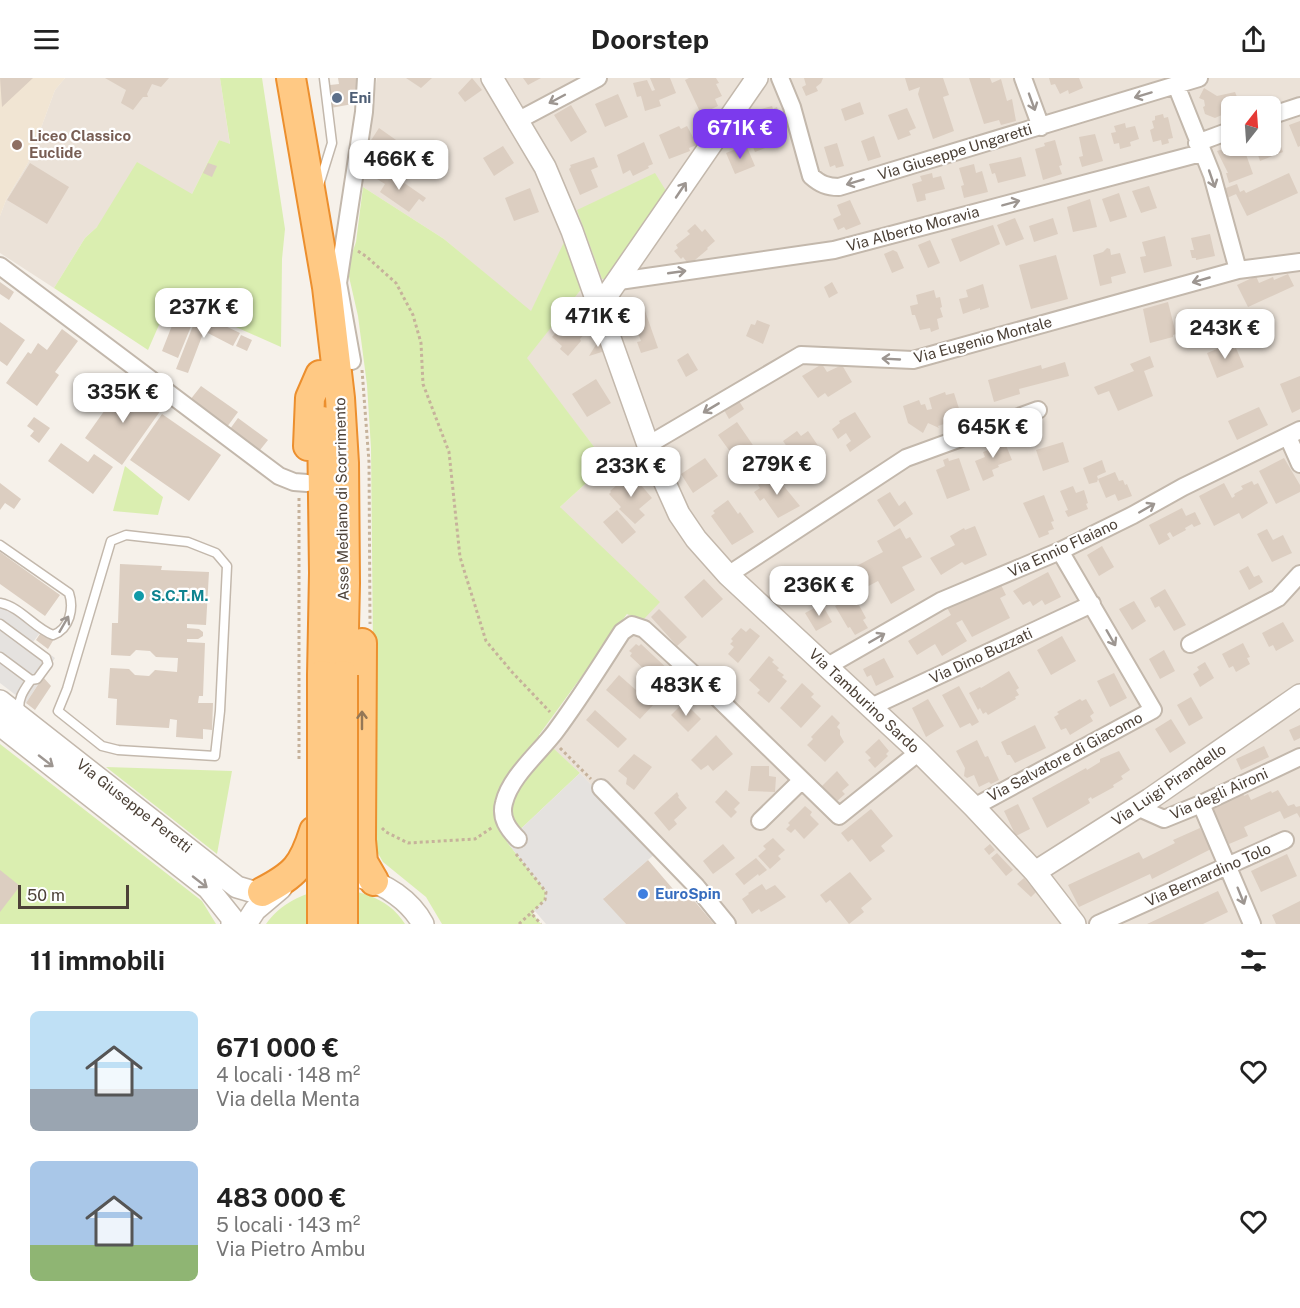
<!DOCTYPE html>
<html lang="it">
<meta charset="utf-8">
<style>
:root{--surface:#fff;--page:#f6f6f6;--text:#222;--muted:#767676;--accent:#7c3aed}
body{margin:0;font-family:"Public Sans",sans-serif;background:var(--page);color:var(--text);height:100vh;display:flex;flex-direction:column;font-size:22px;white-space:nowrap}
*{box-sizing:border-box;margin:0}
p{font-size:20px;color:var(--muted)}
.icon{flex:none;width:33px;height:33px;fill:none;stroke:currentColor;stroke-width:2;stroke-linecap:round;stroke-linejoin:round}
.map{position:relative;height:846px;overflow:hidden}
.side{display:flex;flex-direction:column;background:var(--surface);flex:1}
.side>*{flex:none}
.needle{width:39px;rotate:17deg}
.fabs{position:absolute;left:1221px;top:18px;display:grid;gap:12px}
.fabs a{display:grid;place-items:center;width:60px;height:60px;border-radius:9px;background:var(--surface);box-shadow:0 2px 4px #0004;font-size:30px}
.scale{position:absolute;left:18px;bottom:15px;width:111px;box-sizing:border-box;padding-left:6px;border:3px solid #4c4137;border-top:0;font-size:16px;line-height:21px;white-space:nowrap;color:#4c4137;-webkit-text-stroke:4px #fff;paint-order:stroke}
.price{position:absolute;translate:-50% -51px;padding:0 14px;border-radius:12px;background:#fff;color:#222;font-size:20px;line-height:39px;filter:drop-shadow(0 2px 3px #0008)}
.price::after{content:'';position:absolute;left:50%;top:36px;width:18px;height:14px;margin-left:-9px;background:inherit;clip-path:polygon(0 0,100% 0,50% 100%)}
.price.current{background:var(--accent);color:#fff}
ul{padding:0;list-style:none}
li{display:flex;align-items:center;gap:18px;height:150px;padding:0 30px}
li span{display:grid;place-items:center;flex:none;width:168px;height:120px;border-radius:9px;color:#555}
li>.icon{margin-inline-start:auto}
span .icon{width:72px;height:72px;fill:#fffc;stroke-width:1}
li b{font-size:26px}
h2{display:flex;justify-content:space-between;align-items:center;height:72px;padding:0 30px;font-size:26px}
header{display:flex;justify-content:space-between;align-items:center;height:78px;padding:0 30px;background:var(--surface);font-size:27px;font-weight:700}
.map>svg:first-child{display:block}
</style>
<header><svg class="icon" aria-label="menu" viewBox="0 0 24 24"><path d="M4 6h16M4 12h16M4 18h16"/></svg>Doorstep<svg class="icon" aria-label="share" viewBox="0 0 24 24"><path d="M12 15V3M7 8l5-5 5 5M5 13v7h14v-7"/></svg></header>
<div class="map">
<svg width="1300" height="846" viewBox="0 0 1300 846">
<rect width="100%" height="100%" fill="#f6f1ea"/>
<path fill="#ebe2d8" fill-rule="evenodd" d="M65,0H220L230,67L219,62L192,116L97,149L85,160L54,210L0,175V138L6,122L28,85L55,12Z
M377,0H1300V846H721L691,811L580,695L539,658L628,536L560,429L607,386L526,280L583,209L565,163L531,234L444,161L363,109L364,70ZM1232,28H1270V68H1232Z"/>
<path fill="#f1e5d3" d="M0,0H65L55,12L28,85L6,122L0,138Z"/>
<path fill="#daeeb0" d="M220,0H262L285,151L282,181L281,269L218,241L169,224L148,272L54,210L85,160L97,149L137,84L192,116L219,62L230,66Z
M655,95L668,116L609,201H602L577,132Z
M363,109L444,161L531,233L565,162L583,209L527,280L607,386L560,429L660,524L643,542L627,536L539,657L580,695L507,764L546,814L545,822L532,835L541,846H442L426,819L383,784L375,770L371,370L367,307L358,238L347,190L356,164Z
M125,388L163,419L158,437L113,433Z
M0,666L202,823L216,846H0Z
M106,689L232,693L217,776Z
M325,810C356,812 387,817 405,846H266C281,825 301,817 325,810Z"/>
<path fill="#e5e2df" d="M0,522L43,551L33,564L55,580L26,625L0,605Z
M580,695L656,775L604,820L626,846H546L534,832L545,822L546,814L507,764Z"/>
<path fill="#dccec1" d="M0,0H33L2,29Z
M105,0H169L161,9L152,6L147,16L148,19H143L133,32L121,25L126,12Z
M338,0H359L364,24L325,31L321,8L339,6Z
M406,0H432L421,10Z
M472,0L482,12L465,24L458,15Z
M523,0H541L528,7Z
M650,0H670L676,15L659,22L661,28L645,33L641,18L637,19L633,5L647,2L652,13L655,12Z
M689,0H716L719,5L716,6L722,18L715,21L718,28L701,36L685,2Z
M804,0H823L821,5L816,9L818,13L806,18L802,9L806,7Z
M905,0H943L949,17L943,19L954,53L933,61L918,16L920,9L909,13Z
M969,0H990L992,5L1001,1L1007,23L1012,21L1016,43L1001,47L999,42L984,46Z
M1049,0H1079L1083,10L1069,16L1068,12L1060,16L1055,6L1051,7Z
M1204,10L1217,18L1235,14L1239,24L1236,26V28H1232V37L1226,40L1224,36L1215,40L1205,36L1203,29L1205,28L1204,22L1199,20Z
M618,16L628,39L605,49L595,26Z
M860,24L864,36L845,43L841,31Z
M571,27L587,54L571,64L554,37Z
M772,28L773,31L777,29L784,54L770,59L773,67L755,74L743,46L763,38L761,31Z
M907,30L916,50L909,53L911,57L898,62L888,37Z
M1163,36L1164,40L1168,39L1173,60L1168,61L1169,65L1162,67L1161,62L1153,64L1150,52L1154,50L1152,43L1155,42V38Z
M1300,43V68L1298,69L1289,47Z
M1125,45L1126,50L1135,48L1139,61L1130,64L1131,68L1120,71L1119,65L1114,66L1111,55L1116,54L1114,48Z
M679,48L681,51L687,48L697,67L689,70L690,73L669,81L659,57Z
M379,50L416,76L402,95L366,70Z
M1275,52L1283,74L1260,83L1255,68H1270V54Z
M1095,56L1103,83L1082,89L1079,79L1083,78L1079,59Z
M874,58L881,79L868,83L861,63Z
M1055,62L1062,87L1059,88L1062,96L1043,102L1035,71L1045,68L1044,65Z
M644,64L653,86L648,88L649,90L633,98L630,92L623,96L617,77Z
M837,65L844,88L836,90L835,87L830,89L824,69Z
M746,67L755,88L735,96L726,75Z
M503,68L514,85L494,98L483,80Z
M1232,68H1243L1253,96L1229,105L1226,95H1228L1217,73Z
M594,79L598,89L591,92L598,109L580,117L569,91L571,89L570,87Z
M1021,79L1026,98L998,105L995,95L992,96L989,86Z
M30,85L69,109L47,146L7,122Z
M208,85L217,88L212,99L203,95Z
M974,86L976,95L982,93L988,114L964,120L961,108L964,107L959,90Z
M384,91L426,120L423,124L419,121L409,134L380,114L385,106L377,101Z
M932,95L933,100L941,98L945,111L925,116L926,122L917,124L912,106L922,103L920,98Z
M1289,95L1298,115L1247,138L1236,116L1227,120L1223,111L1237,106L1240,114L1244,112L1246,115Z
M1149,108L1157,130L1141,135L1132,113Z
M530,110L539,134L514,143L505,120Z
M1119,115L1127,139L1110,144L1102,121Z
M1090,121L1097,149L1073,154L1067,129Z
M850,122L861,146L846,152L844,149L838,152L833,141L841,137L837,127Z
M1015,140L1024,161L1006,168L997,147Z
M1053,140L1058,156L1034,164L1029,148Z
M695,146L702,154L705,151L715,163L707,170L708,171L689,187L683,179L681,181L674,173L678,170L676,167L690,156L687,153Z
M993,147L1000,166L960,184L951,161Z
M1210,156L1215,178L1196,182V180H1192L1190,172H1194L1191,160Z
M1165,158L1172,188L1144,195L1140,179L1146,178L1142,164Z
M930,162L940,185L928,190L918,167Z
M1107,170L1110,171L1111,177L1120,175L1126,195L1111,199L1112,205L1100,208L1093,177L1103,174Z
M893,172L897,174L904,190L892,195L884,176Z
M1056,177L1068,221L1031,231L1019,187Z
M1288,196L1294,208L1248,229L1237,207L1256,198L1259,205L1273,199L1274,202Z
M0,204L14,214L9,222L0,216Z
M832,204L838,215L829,220L824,209Z
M983,206L989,229L980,232V230L963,236L959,221L968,219L966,212Z
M934,212L936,220L940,219L942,229L940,230L943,239L937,241L939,251L931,254L930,250L920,252L915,237H912L910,228L918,226L916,217Z
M1168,224L1176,256L1173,257V259L1150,265L1143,231Z
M645,233L658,270L641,275L637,264L641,263L636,250L632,251L629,241Z
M198,235L240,255L233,268L204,253L188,295L176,291Z
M572,236L581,245L579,248L586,254L580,261L581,263L568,278L560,271L562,268L552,259Z
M175,240L192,246L178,280L162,273Z
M757,242L770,247L763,266L746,258L751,246L755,247Z
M0,244L25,262L7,288L0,283Z
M62,251L78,263L55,294L59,297L37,328L6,305L28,274L31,276L38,265L47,272Z
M241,257L252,262L247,273L236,268Z
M600,260L605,273L589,278Z
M1232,265L1234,271L1236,270L1244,289L1217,300L1207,275Z
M688,275L698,292L686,299L677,282Z
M1150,278L1154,289L1144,293L1153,318L1118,333L1109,313L1098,317L1094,309L1134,293L1130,286Z
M1065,284L1069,298L1019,311L1020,316L994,324L988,302L1041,287L1042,291Z
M822,286L827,294L842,287L852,304L828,319L825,315L818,320L802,298Z
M1300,298V331L1292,335L1280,306Z
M596,301L611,325L587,339L572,316Z
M124,305L161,332L122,387L85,360Z
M201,308L238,334L227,349L190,322Z
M945,314L946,317L954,315L962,340L938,348L939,350L928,345L923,355L908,345L903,328L919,322L921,327L925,326L927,332L932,331L929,320Z
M739,323L744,331L729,341L724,332Z
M1259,329L1268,347L1237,362L1228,343Z
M855,334L871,359L850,374L846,367L851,363L846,355L838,361L832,351L840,345L839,343Z
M162,336L221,377L189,423L130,382Z
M34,339L50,350L39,365L30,358L34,353L27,348Z
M238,340L268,362L260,372L230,351Z
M737,344L757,373L739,386L718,357Z
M797,353L801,358L808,353L821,372L800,387L783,363Z
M1003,360L1012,382L998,387L999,389L992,392L994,398L983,403L975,383L985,379L983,374L991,371L989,366Z
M1063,364L1069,384L1043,393L1036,372Z
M61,365L88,384L94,376L113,389L93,416L48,383Z
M705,380L718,398L693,415L681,396Z
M948,380L949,383L959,380L970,412L947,421L936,392L945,388L943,382Z
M1284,380L1300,407V414L1276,426L1259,393Z
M1102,382L1106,394L1097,398L1098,401L1097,404L1089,406L1083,390Z
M1115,394L1119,403L1123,402L1125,407L1127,406L1132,418L1118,423L1115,416L1106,420L1098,401Z
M774,396L800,428L778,440L764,420L760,423L754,414L760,410L758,407Z
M628,397L632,402L635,400L652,420L639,431L645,437L635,446L619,431L621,429L609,416L611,414L610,413Z
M1252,403L1254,407L1258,405L1268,425L1242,441L1239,435L1214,448L1199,418L1224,405L1232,420L1235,418L1234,416L1243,411L1241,408Z
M0,405L21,421L14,431L5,425L0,432Z
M1073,408L1076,415L1084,412L1088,425L1086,426L1088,431L1068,439L1065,433L1068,432L1060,413Z
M890,414L899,428L905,423L913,436L894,449L877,422Z
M1044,417L1054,443L1051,444L1054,451L1048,453L1049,456L1039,460L1023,425Z
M728,422L738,436L740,434L754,454L732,467L711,438L715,435L713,433Z
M1182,430L1186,438L1195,434L1201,446L1194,449L1192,446L1185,450L1186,452L1173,459L1170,454L1167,456L1170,461L1159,467L1149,447Z
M617,432L636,454L622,466L603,444Z
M975,448L987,477L965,487L962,484L941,497L930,480L955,467L950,458L964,450L965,452Z
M900,450L906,461L910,459L922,479L902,489L915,512L891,526L878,503L859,513L847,493L883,474L877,463Z
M1267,451L1273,462L1283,457L1292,475L1272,484L1257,456Z
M1102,468L1114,489L1099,498L1087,477Z
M0,474L60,517L45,538L0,506Z
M120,486L162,488L161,492L209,494L206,547L187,546V550L199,551L203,554V558L198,561H187V564L205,565L203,618H199L198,625H213L212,652L203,651V661L176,659L177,642L170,641L169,650L116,647L117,621L108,620L110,590L129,591L135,597L149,598L155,592L177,594L178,580L156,579L150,573L136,572L130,578L111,577L112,545H118Z
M1248,488L1254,499L1259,497L1263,504L1249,512L1239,493Z
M1048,494L1061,519L1045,527L1042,522L1033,528L1030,523L1023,527L1013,513Z
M704,501L723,521L702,540L684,519Z
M999,503L1006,517L1000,520L1010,540L972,559L962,542L956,545L967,563L942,578L935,566L917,577L908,563L951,537L945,526Z
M1165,511L1186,547L1174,553L1159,528L1155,530L1150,520Z
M854,518L866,540L863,542L868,550L855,557L850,549L848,550L835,528Z
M1134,523L1146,543L1132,552L1119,531Z
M822,526L832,544L816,553L805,535Z
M659,531L687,559L677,568L651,539Z
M1283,544L1294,563L1276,573L1273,567L1269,569L1262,555Z
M741,550L746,554L750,550L760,558L738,585L728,576L734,569L730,566L733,563L731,561Z
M42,553L54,561L48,571L36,562Z
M1062,558L1076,583L1051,597L1037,572Z
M1243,565L1250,579L1247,580L1250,586L1236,594L1233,588L1229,590L1222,576Z
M636,566L639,568L641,566L672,595L670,598L673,600L667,607L664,604L661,607L630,578L632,575L629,573Z
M1164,572L1175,593L1160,601L1149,581Z
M769,578L774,582L772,584L779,590L777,592L784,597L782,599L787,603L769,625L757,615L760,612L749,602Z
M884,580L894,599L876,608L871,597L867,599L863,591Z
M1205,584L1214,600L1200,609L1193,596L1199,592L1197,589Z
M1009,593L1019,610L1016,612L1019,617L1015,619L1016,621L988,637L986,634L983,636L980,630L978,632L969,615L980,609L981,610Z
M1114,595L1127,620L1110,629L1097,603Z
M619,597L653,627L640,641L606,612Z
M43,599L51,608L35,632L26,625Z
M802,605L814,616L811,619L821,628L801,650L780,630Z
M959,608L979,644L972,648L970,645L960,650L942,617Z
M1191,619L1203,640L1189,648L1177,627Z
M928,621L944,648L926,659L912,630Z
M1080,621L1082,623L1086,621L1094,635L1090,638L1093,643L1070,657L1066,650L1061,652L1054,639L1059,636L1057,634Z
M684,624L701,641L688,654L671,637Z
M595,632L627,661L618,670L586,642Z
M832,637L840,645L837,649L840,652V657L844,664L825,684L807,667L813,661L811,659Z
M1171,641L1186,665L1170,675L1155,651Z
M1035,647L1046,670L1015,685L1010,677H1007L1001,664Z
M1300,647V660L1294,663L1289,652Z
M716,657L733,676L713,693L708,687L701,692L691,682Z
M879,661L889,673L886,676L888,678L875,690L868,682L871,680L865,674Z
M977,662L985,679L988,678L999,702L991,706L989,704L979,709L974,697L967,700L964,698L965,690L956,673Z
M1264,668L1269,679L1241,692L1236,681Z
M1119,673L1130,692L1121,698L1123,701L1113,707L1114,709L1092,721L1091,719L1088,721L1090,725L1047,750L1032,720L1086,690L1087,692L1100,684V681Z
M634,676L652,689L634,712L626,706L627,700L618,693Z
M751,688H769V698L776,699L775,714L748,713Z
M837,693L849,707L842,713L845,716L835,725L821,709Z
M726,712L740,725L734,731L737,734L731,740L715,724Z
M1278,712L1288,728L1294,726L1296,729L1300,728V740L1297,735L1284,741L1280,733L1244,749L1248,758L1229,766L1212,730L1243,715L1244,718L1248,716L1251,722L1271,713L1272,715Z
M677,714L679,718L678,719L687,730L674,742L677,746L669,753L654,735Z
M1018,726L1030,751L1016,758L1004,733Z
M805,728L812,734L810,737L819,746L804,761L795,751L791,755L786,751L790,747L788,745Z
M871,731L893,758L881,768L885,773L870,784L852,761L848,764L841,755Z
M1200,750L1211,771L1152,801L1150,796L1079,829L1068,807L1139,774L1143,781L1175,765L1173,762Z
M773,760L785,772L778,778L781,781L770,791L758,778L766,771L763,768Z
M723,766L735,780L713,796L703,783Z
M990,766L995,772L989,777L984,771Z
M997,775L1013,792L1006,798L991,780Z
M1287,776L1297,798L1261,814L1251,793Z
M756,780L767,792L759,798L758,796L744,807L735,796Z
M648,782L679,818L686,813L714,846H626L603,821Z
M0,792L20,808L0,834Z
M850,794L872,821L861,830L864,834L849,846L830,822L826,825L820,817Z
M1024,800L1036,814L1031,819L1017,806Z
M762,806L766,812L775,807L786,819L761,834L759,831L752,836L742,821L749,816L748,815Z
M1218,813L1228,834L1203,846H1147Z
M1300,823V846H1276L1272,837Z"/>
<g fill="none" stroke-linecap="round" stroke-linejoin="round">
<defs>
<path id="service" d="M319,107L332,65L324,0
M126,457L188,464L216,475L227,488L220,633L215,678L118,672L102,668L58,633L67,611L111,463Z
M0,467L69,515C74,530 70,551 53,557C34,550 21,529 0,525
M0,546L46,580L48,586L37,601L31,602L0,579
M20,634C17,621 24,612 31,602"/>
<path id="minor" d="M780,0L792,29L811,98C820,106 827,109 839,109L1199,0
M1023,0L1041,49
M1176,7L1212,97L1238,192
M1270,38L1300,28
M517,43L598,0
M1197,65L1232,52
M0,188L279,398L294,404L307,405
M619,203L834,172L1201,75
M352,283L338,205L364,34L366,0
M1288,359L1300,386
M648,367L801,277L913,282L1238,192L1300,184
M728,497L906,380L1038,332
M1190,566L1278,520L1300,496
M826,589L941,523L1060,473L1133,437L1183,409L1300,352
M871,629L1092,526
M601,710L696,808L727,846
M1201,726L1252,846
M974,729L1153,632L1060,473
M1137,729L1164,741L1201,726L1300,679
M760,743L802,702
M518,761C508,751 500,740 504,725C510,699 539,675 555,654C579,622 600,588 622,554L632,547L644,551L692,595L839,738L919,674
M1098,846L1285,762"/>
<path id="tertiary" d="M492,0L545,89L572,153L648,367L679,436L696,461L728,497L919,674L974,729L1035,794L1075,846
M599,229L757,0
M0,623L237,809L254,814H275
M0,647L208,810L232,840V846
M1035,794L1150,721L1300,617
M360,799C385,806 410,822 423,846
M246,846L255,832L281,810"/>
<path id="trunk" d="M291,0L327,209L340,320L344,385L345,505L343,597
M308,368L310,320L320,297
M362,565L361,762L363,784L374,803
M322,597L324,495L322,343
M262,814C295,797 303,788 314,753"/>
</defs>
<use href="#service" stroke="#c3b8ac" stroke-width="11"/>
<use href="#minor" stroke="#c3b8ac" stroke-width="20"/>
<use href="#tertiary" stroke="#c3b8ac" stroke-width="24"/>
<use href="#trunk" stroke="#ec8f2e" stroke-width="32"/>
<path stroke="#c6b29b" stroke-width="3" stroke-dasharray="3 3" stroke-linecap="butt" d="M358,173L367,179L396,205L413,237L421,265L423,306L449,374L460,479L486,563L512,594L550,634
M362,292L369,384L370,546
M560,670L591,701
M299,681V420
M382,750L386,754L408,765L475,761L493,749
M516,776L546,814L545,822L531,835L541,846
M519,846L531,835"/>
<use href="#service" stroke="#fff" stroke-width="8"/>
<use href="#minor" stroke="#fff" stroke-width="16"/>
<use href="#tertiary" stroke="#fff" stroke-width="21"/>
<use href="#trunk" stroke="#ffc984" stroke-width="28"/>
<defs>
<path id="trunk-bridge" d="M322,597V846
M343,597V846"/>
</defs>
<use href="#trunk-bridge" stroke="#ec8f2e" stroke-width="32" stroke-linecap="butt"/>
<use href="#trunk-bridge" stroke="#ffc984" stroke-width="28"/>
</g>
<defs><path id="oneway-shaft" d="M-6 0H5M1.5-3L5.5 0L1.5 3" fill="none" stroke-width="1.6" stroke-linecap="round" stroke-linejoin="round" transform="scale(1.5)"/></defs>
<g stroke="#9d9691">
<use href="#oneway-shaft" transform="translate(1143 17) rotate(163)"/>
<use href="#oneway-shaft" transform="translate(557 21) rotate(152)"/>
<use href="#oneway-shaft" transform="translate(1032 24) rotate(70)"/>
<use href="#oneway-shaft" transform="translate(1212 101) rotate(71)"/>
<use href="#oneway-shaft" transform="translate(855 104) rotate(163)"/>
<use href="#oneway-shaft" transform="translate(681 112) rotate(-56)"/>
<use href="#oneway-shaft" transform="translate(1011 125) rotate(-15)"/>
<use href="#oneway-shaft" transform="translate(677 194) rotate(-8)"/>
<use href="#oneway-shaft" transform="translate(1201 202) rotate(164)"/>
<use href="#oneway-shaft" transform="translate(891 281) rotate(-177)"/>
<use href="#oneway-shaft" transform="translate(711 330) rotate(149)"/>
<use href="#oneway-shaft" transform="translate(1147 430) rotate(-30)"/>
<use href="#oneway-shaft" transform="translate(64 546) rotate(-60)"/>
<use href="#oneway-shaft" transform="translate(877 560) rotate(-30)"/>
<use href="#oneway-shaft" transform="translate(1111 560) rotate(60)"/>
<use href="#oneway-shaft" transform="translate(46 683) rotate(38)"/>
<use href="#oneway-shaft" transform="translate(200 804) rotate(38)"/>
<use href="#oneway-shaft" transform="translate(1241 818) rotate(68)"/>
</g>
<use stroke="#947756" href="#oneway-shaft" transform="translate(362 642) rotate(-90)"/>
<circle fill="#5c6f8a" stroke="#fff" stroke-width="2" cx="337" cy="20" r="6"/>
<circle fill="#8d6e63" stroke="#fff" stroke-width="2" cx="17" cy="67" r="6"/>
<circle fill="#0f9aa8" stroke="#fff" stroke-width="2" cx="139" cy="518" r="6"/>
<circle fill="#3f7fe0" stroke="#fff" stroke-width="2" cx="643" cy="816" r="6"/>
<g text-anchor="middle" stroke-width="4.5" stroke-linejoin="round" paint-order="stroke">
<g font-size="15" font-weight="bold" fill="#4e5e75" stroke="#fff" text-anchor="start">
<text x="349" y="25">Eni</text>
</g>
<g font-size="15" font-weight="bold" fill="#785e54" stroke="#fff" text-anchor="start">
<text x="29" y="63">Liceo Classico<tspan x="29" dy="17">Euclide</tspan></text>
</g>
<g font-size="15" fill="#4c4137" stroke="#fff">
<text transform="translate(955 74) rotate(-17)" y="5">Via Giuseppe Ungaretti</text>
<text transform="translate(913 151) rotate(-15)" y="5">Via Alberto Moravia</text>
<text transform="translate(983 262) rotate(-15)" y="5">Via Eugenio Montale</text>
<text transform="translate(342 421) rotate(-91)" y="5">Asse Mediano di Scorrimento</text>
<text transform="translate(1063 470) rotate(-25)" y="5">Via Ennio Flaiano</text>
<text transform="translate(981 578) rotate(-25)" y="5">Via Dino Buzzati</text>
<text transform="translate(864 623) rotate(43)" y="5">Via Tamburino Sardo</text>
<text transform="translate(1065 679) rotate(-28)" y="5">Via Salvatore di Giacomo</text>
<text transform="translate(1169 707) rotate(-34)" y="5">Via Luigi Pirandello</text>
<text transform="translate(1219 716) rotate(-24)" y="5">Via degli Aironi</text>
<text transform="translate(134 728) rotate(38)" y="5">Via Giuseppe Peretti</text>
<text transform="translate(1208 797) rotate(-24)" y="5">Via Bernardino Tolo</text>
</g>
<g font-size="15" font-weight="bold" fill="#0d838f" stroke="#fff" text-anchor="start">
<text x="151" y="523">S.C.T.M.</text>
</g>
<g font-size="15" font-weight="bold" fill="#366cbe" stroke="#fff" text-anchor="start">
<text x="655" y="821">EuroSpin</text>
</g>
</g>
</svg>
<div class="fabs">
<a><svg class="needle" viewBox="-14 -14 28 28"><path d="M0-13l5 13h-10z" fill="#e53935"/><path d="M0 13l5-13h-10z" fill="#767676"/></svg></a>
</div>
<div class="scale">50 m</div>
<b class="price current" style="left:740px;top:82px">671K €</b>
<b class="price" style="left:399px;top:113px">466K €</b>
<b class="price" style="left:204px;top:261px">237K €</b>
<b class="price" style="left:598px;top:270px">471K €</b>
<b class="price" style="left:1225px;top:282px">243K €</b>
<b class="price" style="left:123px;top:346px">335K €</b>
<b class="price" style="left:993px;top:381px">645K €</b>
<b class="price" style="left:777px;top:418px">279K €</b>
<b class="price" style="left:631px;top:420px">233K €</b>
<b class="price" style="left:819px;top:539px">236K €</b>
<b class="price" style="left:686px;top:639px">483K €</b>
</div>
<section class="side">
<h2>11 immobili<svg class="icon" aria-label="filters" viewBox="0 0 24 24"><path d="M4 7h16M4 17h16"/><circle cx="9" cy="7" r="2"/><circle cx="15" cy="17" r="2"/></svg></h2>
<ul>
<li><span style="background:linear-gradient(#bfe0f5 65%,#9aa5b1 0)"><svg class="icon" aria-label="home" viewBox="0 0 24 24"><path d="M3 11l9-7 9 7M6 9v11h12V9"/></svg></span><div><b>671 000 €</b><p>4 locali · 148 m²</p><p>Via della Menta</p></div><svg class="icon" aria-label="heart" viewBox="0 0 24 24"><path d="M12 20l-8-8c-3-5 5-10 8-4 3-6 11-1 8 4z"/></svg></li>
<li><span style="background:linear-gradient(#a9c7e8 70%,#8fb573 0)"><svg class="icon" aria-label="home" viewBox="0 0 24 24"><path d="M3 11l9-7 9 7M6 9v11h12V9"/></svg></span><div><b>483 000 €</b><p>5 locali · 143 m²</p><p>Via Pietro Ambu</p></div><svg class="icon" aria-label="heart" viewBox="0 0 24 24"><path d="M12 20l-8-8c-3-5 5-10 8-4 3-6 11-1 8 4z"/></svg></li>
</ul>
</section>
